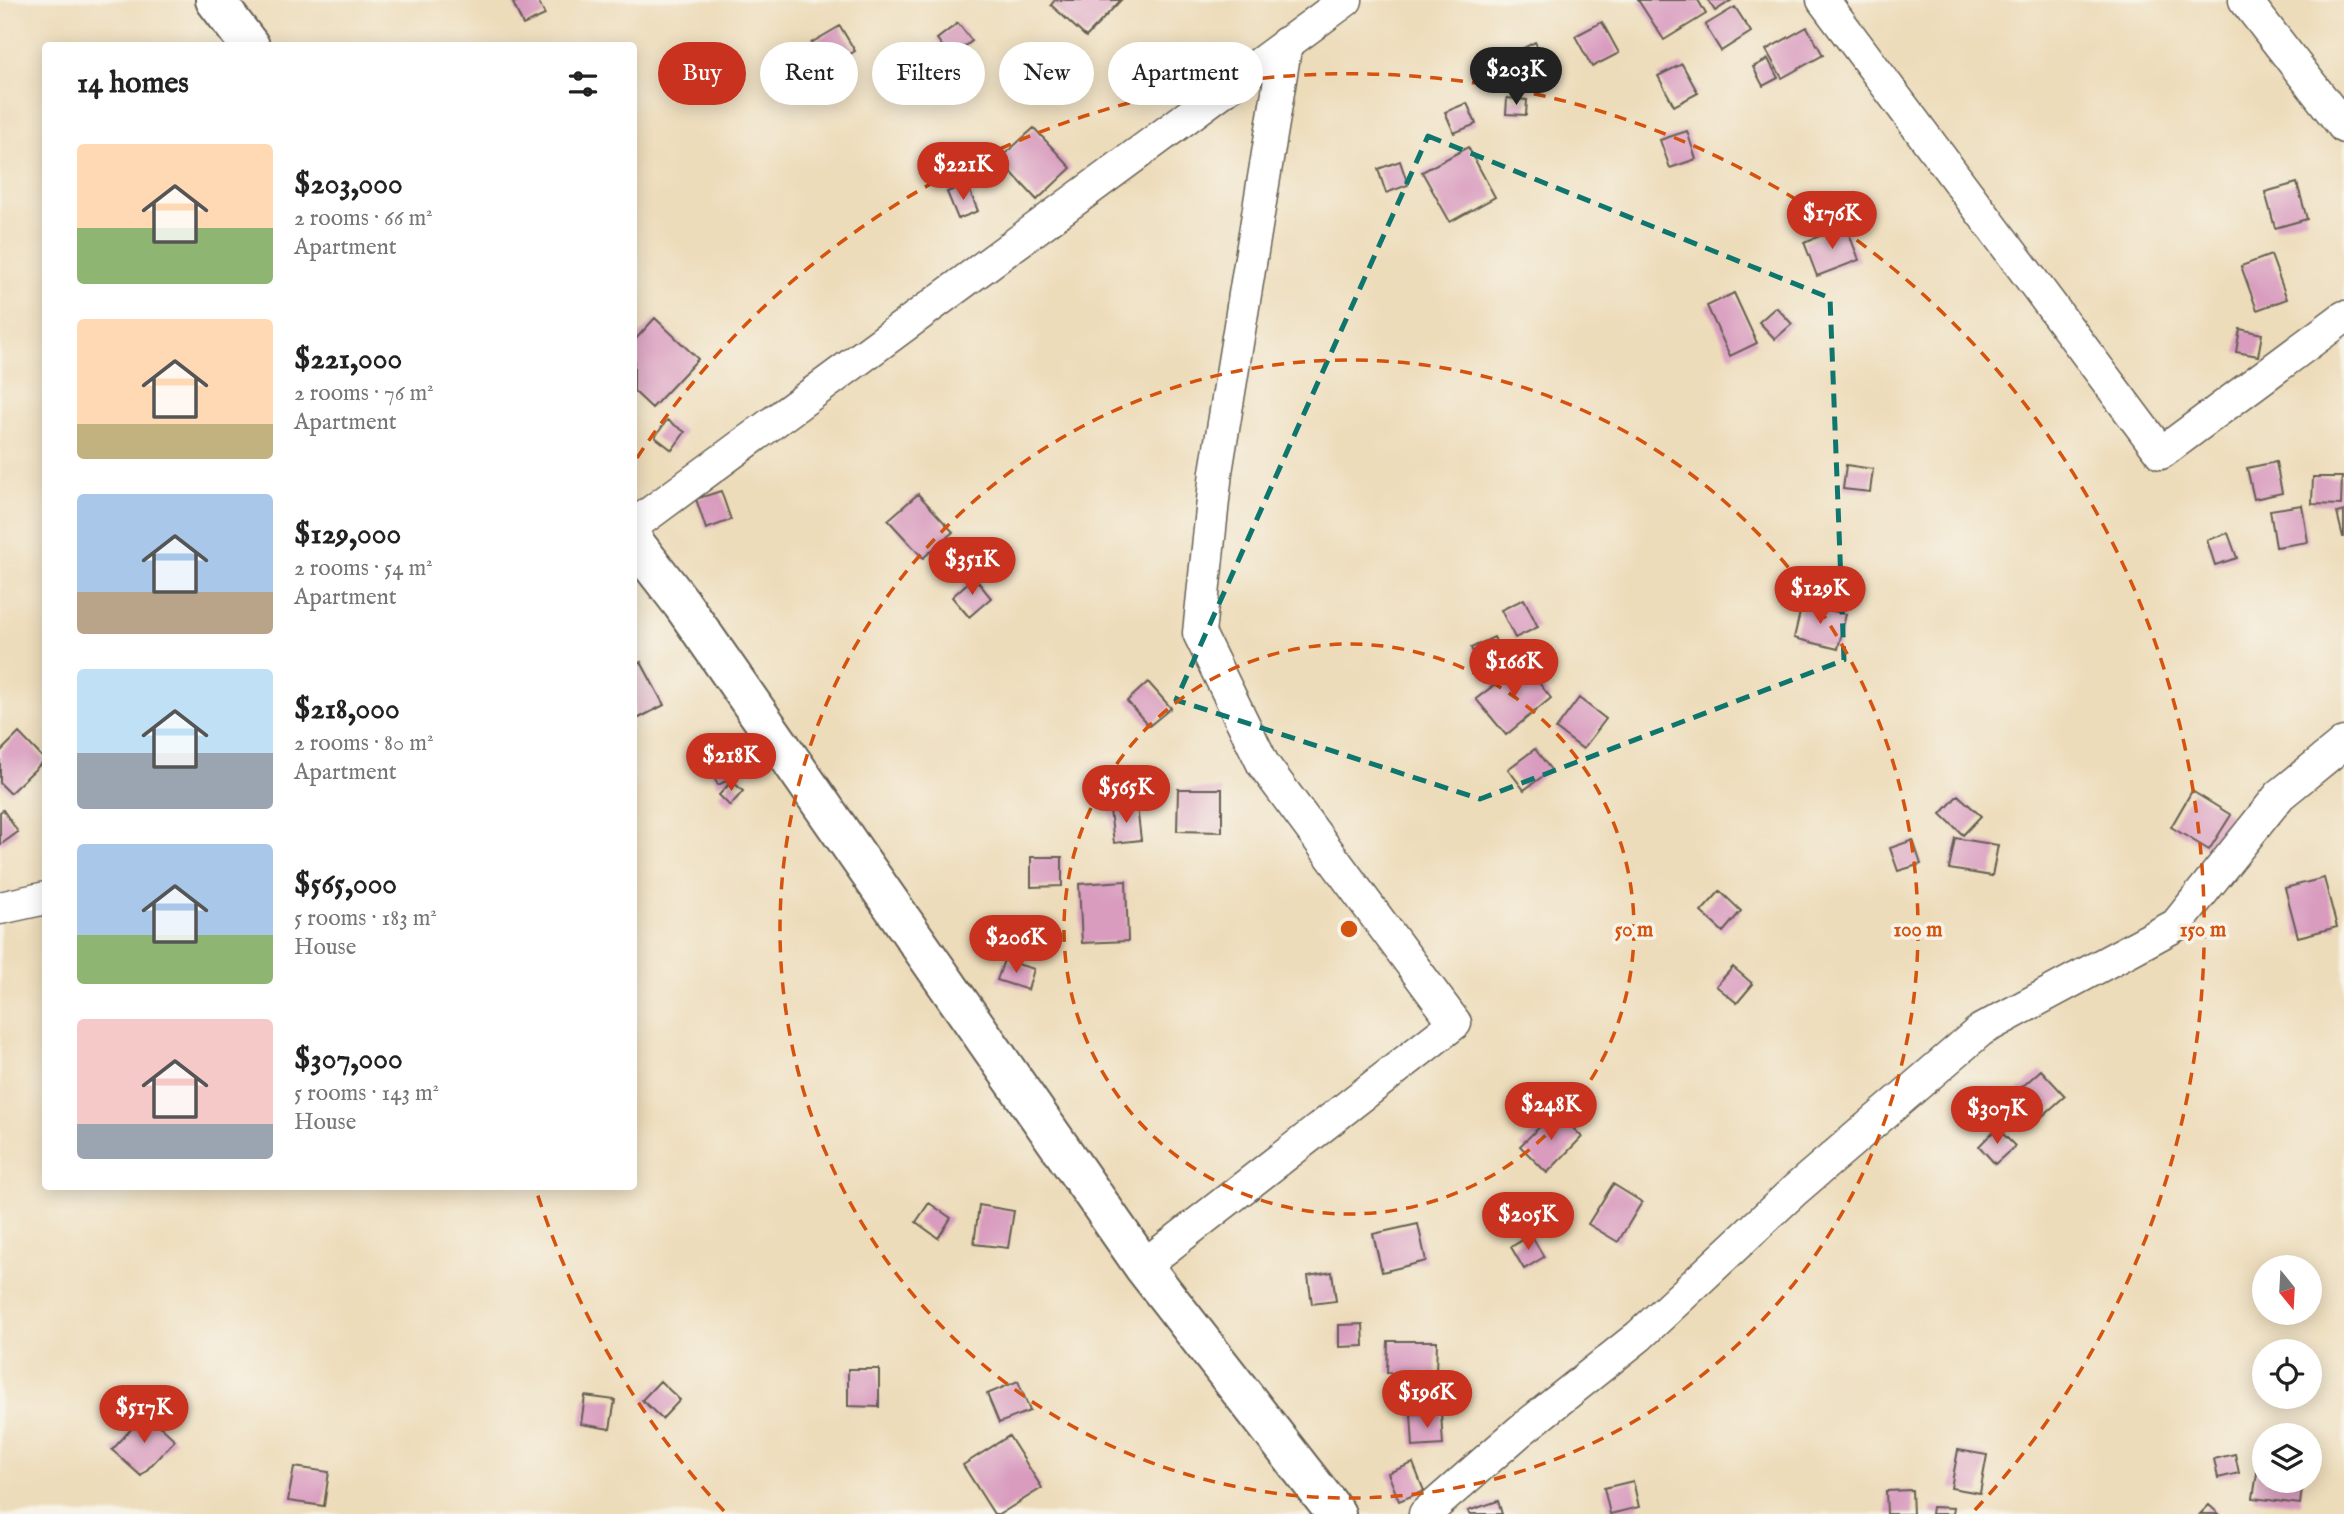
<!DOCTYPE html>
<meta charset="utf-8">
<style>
:root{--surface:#fff;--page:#f2f2f2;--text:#222;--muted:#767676;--accent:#c8321e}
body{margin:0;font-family:"IM FELL English",serif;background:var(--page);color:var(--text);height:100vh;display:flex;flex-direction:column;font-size:26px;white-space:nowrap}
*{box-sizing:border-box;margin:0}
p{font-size:23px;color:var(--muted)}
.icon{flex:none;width:38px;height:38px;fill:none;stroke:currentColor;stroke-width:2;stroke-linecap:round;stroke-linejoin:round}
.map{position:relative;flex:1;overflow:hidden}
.drawer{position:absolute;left:42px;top:42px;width:595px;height:1148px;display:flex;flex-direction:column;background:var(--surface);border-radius:7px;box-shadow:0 4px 18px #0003}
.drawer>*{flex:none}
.top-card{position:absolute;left:658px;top:42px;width:665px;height:63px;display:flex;gap:14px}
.needle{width:46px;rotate:162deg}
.tools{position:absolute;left:2252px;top:1255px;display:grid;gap:14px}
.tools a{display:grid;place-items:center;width:70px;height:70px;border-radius:50%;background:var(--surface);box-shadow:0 4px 18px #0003;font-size:35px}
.price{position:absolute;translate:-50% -60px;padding:0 16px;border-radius:24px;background:var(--accent);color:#fff;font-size:23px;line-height:46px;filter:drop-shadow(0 2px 4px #0008)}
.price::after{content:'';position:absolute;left:50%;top:42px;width:21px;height:16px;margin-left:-10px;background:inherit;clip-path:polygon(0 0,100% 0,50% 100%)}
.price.on{background:#222;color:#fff}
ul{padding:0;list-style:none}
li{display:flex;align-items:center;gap:21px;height:175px;padding:0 35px}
li span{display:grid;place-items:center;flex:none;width:196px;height:140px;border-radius:7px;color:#555}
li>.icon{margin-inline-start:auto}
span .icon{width:84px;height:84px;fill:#fffc;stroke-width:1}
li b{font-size:30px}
h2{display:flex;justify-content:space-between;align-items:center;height:84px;padding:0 35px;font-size:30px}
.pill{padding:0 24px;border-radius:32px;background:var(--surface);box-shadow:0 4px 18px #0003;font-size:24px;line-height:63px}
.pill.on{background:var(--accent);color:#fff}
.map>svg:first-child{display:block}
</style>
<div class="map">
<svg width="2344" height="1514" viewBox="0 0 2344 1514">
<rect width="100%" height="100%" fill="#f7f3e8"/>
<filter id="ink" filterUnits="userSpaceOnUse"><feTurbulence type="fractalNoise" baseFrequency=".0143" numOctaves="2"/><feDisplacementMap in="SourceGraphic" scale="14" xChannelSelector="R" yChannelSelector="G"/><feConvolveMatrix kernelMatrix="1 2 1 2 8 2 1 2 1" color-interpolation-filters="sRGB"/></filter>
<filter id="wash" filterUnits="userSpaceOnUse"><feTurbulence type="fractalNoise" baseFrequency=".00686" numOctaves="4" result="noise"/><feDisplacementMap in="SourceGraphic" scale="28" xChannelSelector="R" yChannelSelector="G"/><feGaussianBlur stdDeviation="1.57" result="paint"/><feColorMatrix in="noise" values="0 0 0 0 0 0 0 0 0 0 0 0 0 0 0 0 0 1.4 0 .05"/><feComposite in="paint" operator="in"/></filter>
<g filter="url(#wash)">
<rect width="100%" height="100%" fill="#eddcba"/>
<g id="blocks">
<path fill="#d99cbf" d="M520,0H538L545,15L523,25L513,3Z
M1055,0H1121L1086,37L1051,5Z
M1638,0H1698L1706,14L1664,40Z
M1708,0H1732L1715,11Z
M1735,7L1751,32L1721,51L1705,25Z
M1602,22L1619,53L1592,67L1575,36Z
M958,23L972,41L951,57L937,39Z
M840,26L855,51L826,69L811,43Z
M1807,27L1823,55L1782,78L1766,50Z
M1535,42L1548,68L1531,77L1518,51Z
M1164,47L1179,66L1159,81L1145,62Z
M1768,59L1778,78L1763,86L1753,67Z
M1682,64L1698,93L1674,106L1658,76Z
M1189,65L1208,90L1187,106L1169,81Z
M1507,98L1527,100L1526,115L1506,114Z
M1467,103L1476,124L1454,133L1445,112Z
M1034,128L1071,168L1037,200L999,159Z
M1687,131L1696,159L1670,168L1660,140Z
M1468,147L1495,197L1450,222L1422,172Z
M1400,161L1408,185L1386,193L1378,169Z
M2297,183L2307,219L2275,228L2265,192Z
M967,184L978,211L958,219L947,192Z
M1846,226L1859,260L1817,276L1804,242Z
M2271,255L2287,299L2257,310L2241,266Z
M1734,293L1757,343L1730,356L1707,306Z
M1776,307L1792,324L1775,339L1759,322Z
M655,318L698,359L652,408L634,391V341Z
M2240,329L2262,334L2258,356L2236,352Z
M667,420L685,432L672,450L655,437Z
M2276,462L2282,493L2254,499L2247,468Z
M1846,465L1873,469L1870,492L1843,489Z
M2313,477H2342L2341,505L2312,504Z
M721,491L731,520L706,529L696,499Z
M918,494L953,532L923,558L888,520Z
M2302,505L2308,542L2276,547L2270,510Z
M2344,511V537H2343L2337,513Z
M2228,533L2237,558L2215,565L2207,540Z
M974,577L991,598L969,617L952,597Z
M1524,599L1538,627L1515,638L1501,610Z
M1802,604L1846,614L1838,649L1794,638Z
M1494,637L1508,668L1485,679L1471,648Z
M641,662L664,705L635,720L634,666Z
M1523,663L1551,698L1506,735L1476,699Z
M1148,682L1171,708L1149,726L1127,701Z
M1579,698L1606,719L1583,749L1556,729Z
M19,733L45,760L10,793L0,783V752Z
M726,745L741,774L718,785L703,757Z
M1535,749L1551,770L1524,790L1508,769Z
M732,781L743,791L730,806L719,795Z
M1178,789H1222V832L1177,831Z
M2192,791L2231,815L2209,850L2171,827Z
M1958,795L1981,816L1963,835L1941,814Z
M1137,806L1141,840L1114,843L1110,810Z
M3,810L18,832L0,845V812Z
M1955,838L1998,845L1992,876L1949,869Z
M1913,840L1921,864L1898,871L1890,848Z
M1031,857H1062V886L1031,887Z
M2324,878L2337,927L2298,937L2285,888Z
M1126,881L1128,941L1082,943L1079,884Z
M1720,891L1741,911L1723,932L1701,912Z
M1004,960L1034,969L1028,990L997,980Z
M1733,967L1753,984L1737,1003L1716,986Z
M2041,1070L2065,1096L2028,1129L2004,1103Z
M1556,1111L1582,1137L1547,1173L1520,1146Z
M1997,1128L2015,1146L1995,1164L1979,1146Z
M1613,1184L1642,1202L1618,1242L1588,1224Z
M929,1203L951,1218L938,1238L916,1222Z
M979,1205L1014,1211L1008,1248L974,1244Z
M1418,1224L1426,1261L1382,1272L1373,1234Z
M1531,1235L1544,1257L1524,1269L1511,1247Z
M1332,1272L1336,1301L1312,1304L1308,1276Z
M1363,1324L1364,1346L1339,1347V1325Z
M1388,1341H1437L1436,1374L1387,1373Z
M848,1369H879V1407L848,1406Z
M660,1381L680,1400L662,1419L642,1400Z
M1018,1381L1030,1411L999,1423L987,1394Z
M585,1396L615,1400L610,1429L581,1424Z
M1441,1412L1443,1445L1413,1447L1411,1414Z
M146,1413L175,1440L141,1476L112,1450Z
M1009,1436L1042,1488L1000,1514H994L963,1465Z
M1958,1450L1987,1455L1980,1493L1951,1488Z
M2235,1454L2239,1473L2218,1478L2214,1459Z
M1413,1463L1424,1491L1399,1501L1388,1473Z
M294,1467L329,1472L324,1506L288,1501Z
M2258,1467L2264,1468V1480H2303L2300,1504L2253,1498Z
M1633,1481L1639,1507L1610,1514L1604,1488Z
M1912,1490L1913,1514H1887L1886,1491Z
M1498,1501L1502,1514H1469L1468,1511Z
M2209,1505L2219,1514H2200Z
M1932,1507L1954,1508L1953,1514H1931Z"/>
</g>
</g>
<g filter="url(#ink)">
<use href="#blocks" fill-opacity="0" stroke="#655f53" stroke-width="2"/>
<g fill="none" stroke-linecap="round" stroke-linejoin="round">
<defs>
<path id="minor" d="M1823,0L2161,453L2344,317
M2245,0L2344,127
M634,525L1346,0
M0,908L46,898
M1143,1266L1455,1023L1263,764L1199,633L1216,472L1286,43
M1425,1514L1520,1431L1639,1336L1795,1190L1981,1030L2176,925L2280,795L2344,743"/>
<path id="tertiary" d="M215,0L250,46
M634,542L682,604L1143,1266L1336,1514"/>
</defs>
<use href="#minor" stroke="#655f53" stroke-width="35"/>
<use href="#tertiary" stroke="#655f53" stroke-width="42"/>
<use href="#minor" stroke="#fff" stroke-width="32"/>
<use href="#tertiary" stroke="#fff" stroke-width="38"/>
</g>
</g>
<path fill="none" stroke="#0f766e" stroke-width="5" stroke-dasharray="14 9" stroke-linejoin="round" d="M1428,136L1830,298L1844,660L1480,799L1176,700Z"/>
<g fill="none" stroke="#d4530e" stroke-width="3.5" stroke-dasharray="12 9">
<circle cx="1349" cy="929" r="285"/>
<circle cx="1349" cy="929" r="569"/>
<path d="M724 1511A854 854 0 0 1 537 1193M637 458A854 854 0 1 1 1974 1511"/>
</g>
<circle cx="1349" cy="929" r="10" fill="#d4530e" stroke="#f7f3e8" stroke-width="3.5"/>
<g font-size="21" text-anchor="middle" font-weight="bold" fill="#d4530e" stroke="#f7f3e8" stroke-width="7" stroke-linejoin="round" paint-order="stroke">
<text x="1634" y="936">50 m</text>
<text x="1918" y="936">100 m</text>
<text x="2203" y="936">150 m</text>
</g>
</svg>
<div class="tools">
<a><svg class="needle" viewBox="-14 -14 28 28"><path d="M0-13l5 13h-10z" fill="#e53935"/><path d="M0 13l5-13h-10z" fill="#767676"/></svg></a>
<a><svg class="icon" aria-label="locate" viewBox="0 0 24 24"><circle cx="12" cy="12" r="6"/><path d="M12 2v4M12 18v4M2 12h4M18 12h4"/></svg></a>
<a><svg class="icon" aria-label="layers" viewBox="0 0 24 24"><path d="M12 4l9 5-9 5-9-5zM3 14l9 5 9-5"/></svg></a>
</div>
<b class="price on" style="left:1516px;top:107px">$203K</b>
<b class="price" style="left:963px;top:202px">$221K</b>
<b class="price" style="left:1832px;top:251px">$176K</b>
<b class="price" style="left:972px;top:597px">$351K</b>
<b class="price" style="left:1820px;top:626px">$129K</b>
<b class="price" style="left:1514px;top:699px">$166K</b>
<b class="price" style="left:731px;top:793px">$218K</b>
<b class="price" style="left:1126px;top:825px">$565K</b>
<b class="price" style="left:1016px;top:975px">$206K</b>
<b class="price" style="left:1551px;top:1142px">$248K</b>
<b class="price" style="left:1997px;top:1146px">$307K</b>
<b class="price" style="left:1528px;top:1252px">$205K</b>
<b class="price" style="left:1427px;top:1430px">$196K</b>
<b class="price" style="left:144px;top:1445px">$517K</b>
<div class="top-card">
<a class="pill on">Buy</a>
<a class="pill">Rent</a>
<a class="pill">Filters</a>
<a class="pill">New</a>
<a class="pill">Apartment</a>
</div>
<section class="drawer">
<h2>14 homes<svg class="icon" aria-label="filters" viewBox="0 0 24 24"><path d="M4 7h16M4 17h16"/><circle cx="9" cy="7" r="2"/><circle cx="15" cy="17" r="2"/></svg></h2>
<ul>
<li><span style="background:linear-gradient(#ffd9b3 60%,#8fb573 0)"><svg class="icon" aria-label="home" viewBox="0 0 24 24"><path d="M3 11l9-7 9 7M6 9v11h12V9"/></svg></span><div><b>$203,000</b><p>2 rooms · 66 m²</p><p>Apartment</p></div></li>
<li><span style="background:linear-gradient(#ffd9b3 75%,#c2b280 0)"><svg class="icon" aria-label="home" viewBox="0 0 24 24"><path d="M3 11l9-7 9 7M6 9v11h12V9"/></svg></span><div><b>$221,000</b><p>2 rooms · 76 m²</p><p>Apartment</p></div></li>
<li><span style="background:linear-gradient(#a9c7e8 70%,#b9a48a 0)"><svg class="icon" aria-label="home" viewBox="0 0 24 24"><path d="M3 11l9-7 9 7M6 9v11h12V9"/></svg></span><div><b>$129,000</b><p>2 rooms · 54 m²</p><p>Apartment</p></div></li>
<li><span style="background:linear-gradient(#bfe0f5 60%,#9aa5b1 0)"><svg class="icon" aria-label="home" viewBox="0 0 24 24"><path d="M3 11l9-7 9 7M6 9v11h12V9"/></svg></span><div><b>$218,000</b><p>2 rooms · 80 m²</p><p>Apartment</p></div></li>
<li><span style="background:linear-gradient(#a9c7e8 65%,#8fb573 0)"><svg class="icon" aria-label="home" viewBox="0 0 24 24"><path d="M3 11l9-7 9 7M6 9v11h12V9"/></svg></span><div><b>$565,000</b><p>5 rooms · 183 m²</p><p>House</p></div></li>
<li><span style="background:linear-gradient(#f6c9c9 75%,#9aa5b1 0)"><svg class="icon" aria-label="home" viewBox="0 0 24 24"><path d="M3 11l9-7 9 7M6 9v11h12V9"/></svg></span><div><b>$307,000</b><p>5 rooms · 143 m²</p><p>House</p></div></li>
</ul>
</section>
</div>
